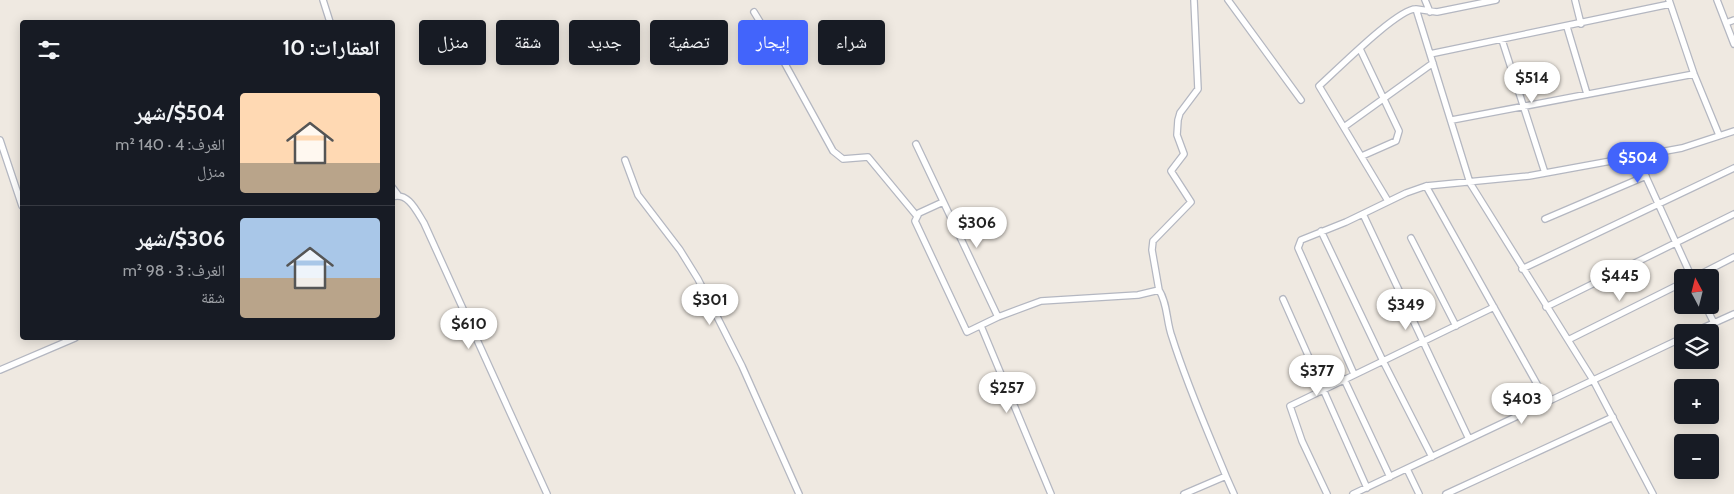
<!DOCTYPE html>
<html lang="ar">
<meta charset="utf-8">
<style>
:root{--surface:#171b24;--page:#20242c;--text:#f1f3f6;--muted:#9ea1a6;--line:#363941;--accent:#4264fb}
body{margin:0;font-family:Cabin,"Noto Naskh Arabic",sans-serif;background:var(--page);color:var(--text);direction:rtl;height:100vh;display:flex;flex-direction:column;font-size:19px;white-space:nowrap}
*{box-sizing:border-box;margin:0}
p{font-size:16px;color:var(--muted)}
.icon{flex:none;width:28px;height:28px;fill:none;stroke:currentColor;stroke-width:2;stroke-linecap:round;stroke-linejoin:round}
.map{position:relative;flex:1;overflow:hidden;direction:ltr}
.panel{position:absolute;left:20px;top:20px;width:375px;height:320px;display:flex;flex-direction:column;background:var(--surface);border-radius:5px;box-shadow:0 2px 12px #0003;direction:rtl}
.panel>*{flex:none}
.guide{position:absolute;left:410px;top:20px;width:475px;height:45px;direction:rtl;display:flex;gap:10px}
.needle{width:32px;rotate:353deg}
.buttons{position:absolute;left:1674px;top:269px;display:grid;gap:10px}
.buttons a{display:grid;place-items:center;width:45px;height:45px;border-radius:5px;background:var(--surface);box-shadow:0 2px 12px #0003;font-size:25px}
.price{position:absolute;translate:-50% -42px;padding:0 11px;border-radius:18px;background:#fff;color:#222;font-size:16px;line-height:32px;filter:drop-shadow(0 1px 2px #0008)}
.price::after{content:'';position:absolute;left:50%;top:30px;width:15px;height:11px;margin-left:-8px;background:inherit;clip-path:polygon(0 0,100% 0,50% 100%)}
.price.selected{background:var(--accent);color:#fff}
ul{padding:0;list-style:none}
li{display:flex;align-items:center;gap:15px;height:125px;padding:0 15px}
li+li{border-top:1px solid var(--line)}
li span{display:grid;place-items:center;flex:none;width:140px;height:100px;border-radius:5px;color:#555}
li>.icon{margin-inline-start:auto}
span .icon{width:60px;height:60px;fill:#fffc;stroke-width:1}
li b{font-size:21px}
h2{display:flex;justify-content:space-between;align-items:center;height:60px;padding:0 15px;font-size:21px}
.tag{padding:0 18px;border-radius:5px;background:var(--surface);box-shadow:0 2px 12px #0003;font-size:18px;line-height:45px}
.tag.selected{background:var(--accent);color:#fff}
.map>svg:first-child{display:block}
</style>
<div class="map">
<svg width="1734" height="494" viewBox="0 0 1734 494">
<rect width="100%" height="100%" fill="#efe9e1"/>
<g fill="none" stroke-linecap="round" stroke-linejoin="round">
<defs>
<path id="street" d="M323,0L330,22
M1228,0L1301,100
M1425,0L1430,12
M1575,0L1581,24
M1669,0L1694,74L1719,135
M1717,0L1734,44
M1416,9L1437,12L1496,0
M754,12L779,53L833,151L843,159L868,157L916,215
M1726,23L1734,20
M1567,27L1587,94
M1502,40L1545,173
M1360,49L1399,131L1396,141L1362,156
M1452,120L1694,74
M1344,127L1433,63
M0,140L22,206
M916,144L998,317L967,332L915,221L919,213L943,202
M1637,157L1692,278
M625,160L638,195L680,250L698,279L742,366L799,494
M1426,186L1547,402
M392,187L398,195
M392,197C408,191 417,212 424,223L547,494
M1388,201L1319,86C1336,71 1398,8 1416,9L1430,54
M1363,214L1469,439
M1545,219L1646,176
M1321,231L1383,361L1290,406L1302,441L1327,494
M1411,238L1456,326
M1522,269L1734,168
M1693,278L1734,257
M1159,290C1168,304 1166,321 1172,337C1187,385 1207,430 1226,476
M1283,299L1367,488
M1705,305L1714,323
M1546,307L1734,214
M998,317L1041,301L1138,295L1159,290L1152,250L1153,241L1191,202L1171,171L1184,154L1177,135L1178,120L1180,113L1198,89L1194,0
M981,326L1051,494
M1694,332L1734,314
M1568,340L1682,283
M0,370L75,338
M1354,374L1298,248L1301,240L1346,222L1406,193L1426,186L1529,176L1682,148L1734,131
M1344,379L1390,477
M1432,457L1383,361L1494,307
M1407,469L1419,494
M1184,494L1226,476L1234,494
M1353,494L1682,338
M1446,494L1613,417
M1653,494L1593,380L1470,183L1430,54L1670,4"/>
</defs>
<use href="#street" stroke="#b4b7c1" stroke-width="8"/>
<use href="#street" stroke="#fff" stroke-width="5.5"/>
</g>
</svg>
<div class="buttons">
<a><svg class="needle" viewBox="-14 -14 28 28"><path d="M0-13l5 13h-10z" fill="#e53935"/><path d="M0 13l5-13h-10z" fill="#9ea1a6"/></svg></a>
<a><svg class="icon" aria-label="layers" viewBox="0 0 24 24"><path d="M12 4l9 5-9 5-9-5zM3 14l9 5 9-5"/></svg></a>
<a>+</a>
<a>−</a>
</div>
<b class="price" style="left:1532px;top:104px">$514</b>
<b class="price selected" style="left:1638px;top:184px">$504</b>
<b class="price" style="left:977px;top:249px">$306</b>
<b class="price" style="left:1620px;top:302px">$445</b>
<b class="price" style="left:710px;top:326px">$301</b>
<b class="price" style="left:1406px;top:331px">$349</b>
<b class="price" style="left:469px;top:350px">$610</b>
<b class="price" style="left:1317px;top:397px">$377</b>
<b class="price" style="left:1007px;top:414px">$257</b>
<b class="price" style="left:1522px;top:425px">$403</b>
<div class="guide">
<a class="tag">شراء</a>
<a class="tag selected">إيجار</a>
<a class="tag">تصفية</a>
<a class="tag">جديد</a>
<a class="tag">شقة</a>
<a class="tag">منزل</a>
</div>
<section class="panel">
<h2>العقارات: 10<svg class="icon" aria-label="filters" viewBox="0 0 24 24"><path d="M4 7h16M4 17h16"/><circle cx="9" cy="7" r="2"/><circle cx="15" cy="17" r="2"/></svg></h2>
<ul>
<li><span style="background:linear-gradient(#ffd9b3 70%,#b9a48a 0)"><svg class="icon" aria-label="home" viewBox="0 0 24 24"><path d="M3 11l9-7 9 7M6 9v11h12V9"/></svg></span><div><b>$504/شهر</b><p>الغرف: 4 · 140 m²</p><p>منزل</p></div></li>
<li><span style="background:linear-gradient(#a9c7e8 60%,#b9a48a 0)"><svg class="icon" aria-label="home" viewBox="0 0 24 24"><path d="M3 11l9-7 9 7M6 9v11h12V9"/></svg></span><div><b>$306/شهر</b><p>الغرف: 3 · 98 m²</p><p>شقة</p></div></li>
</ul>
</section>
</div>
